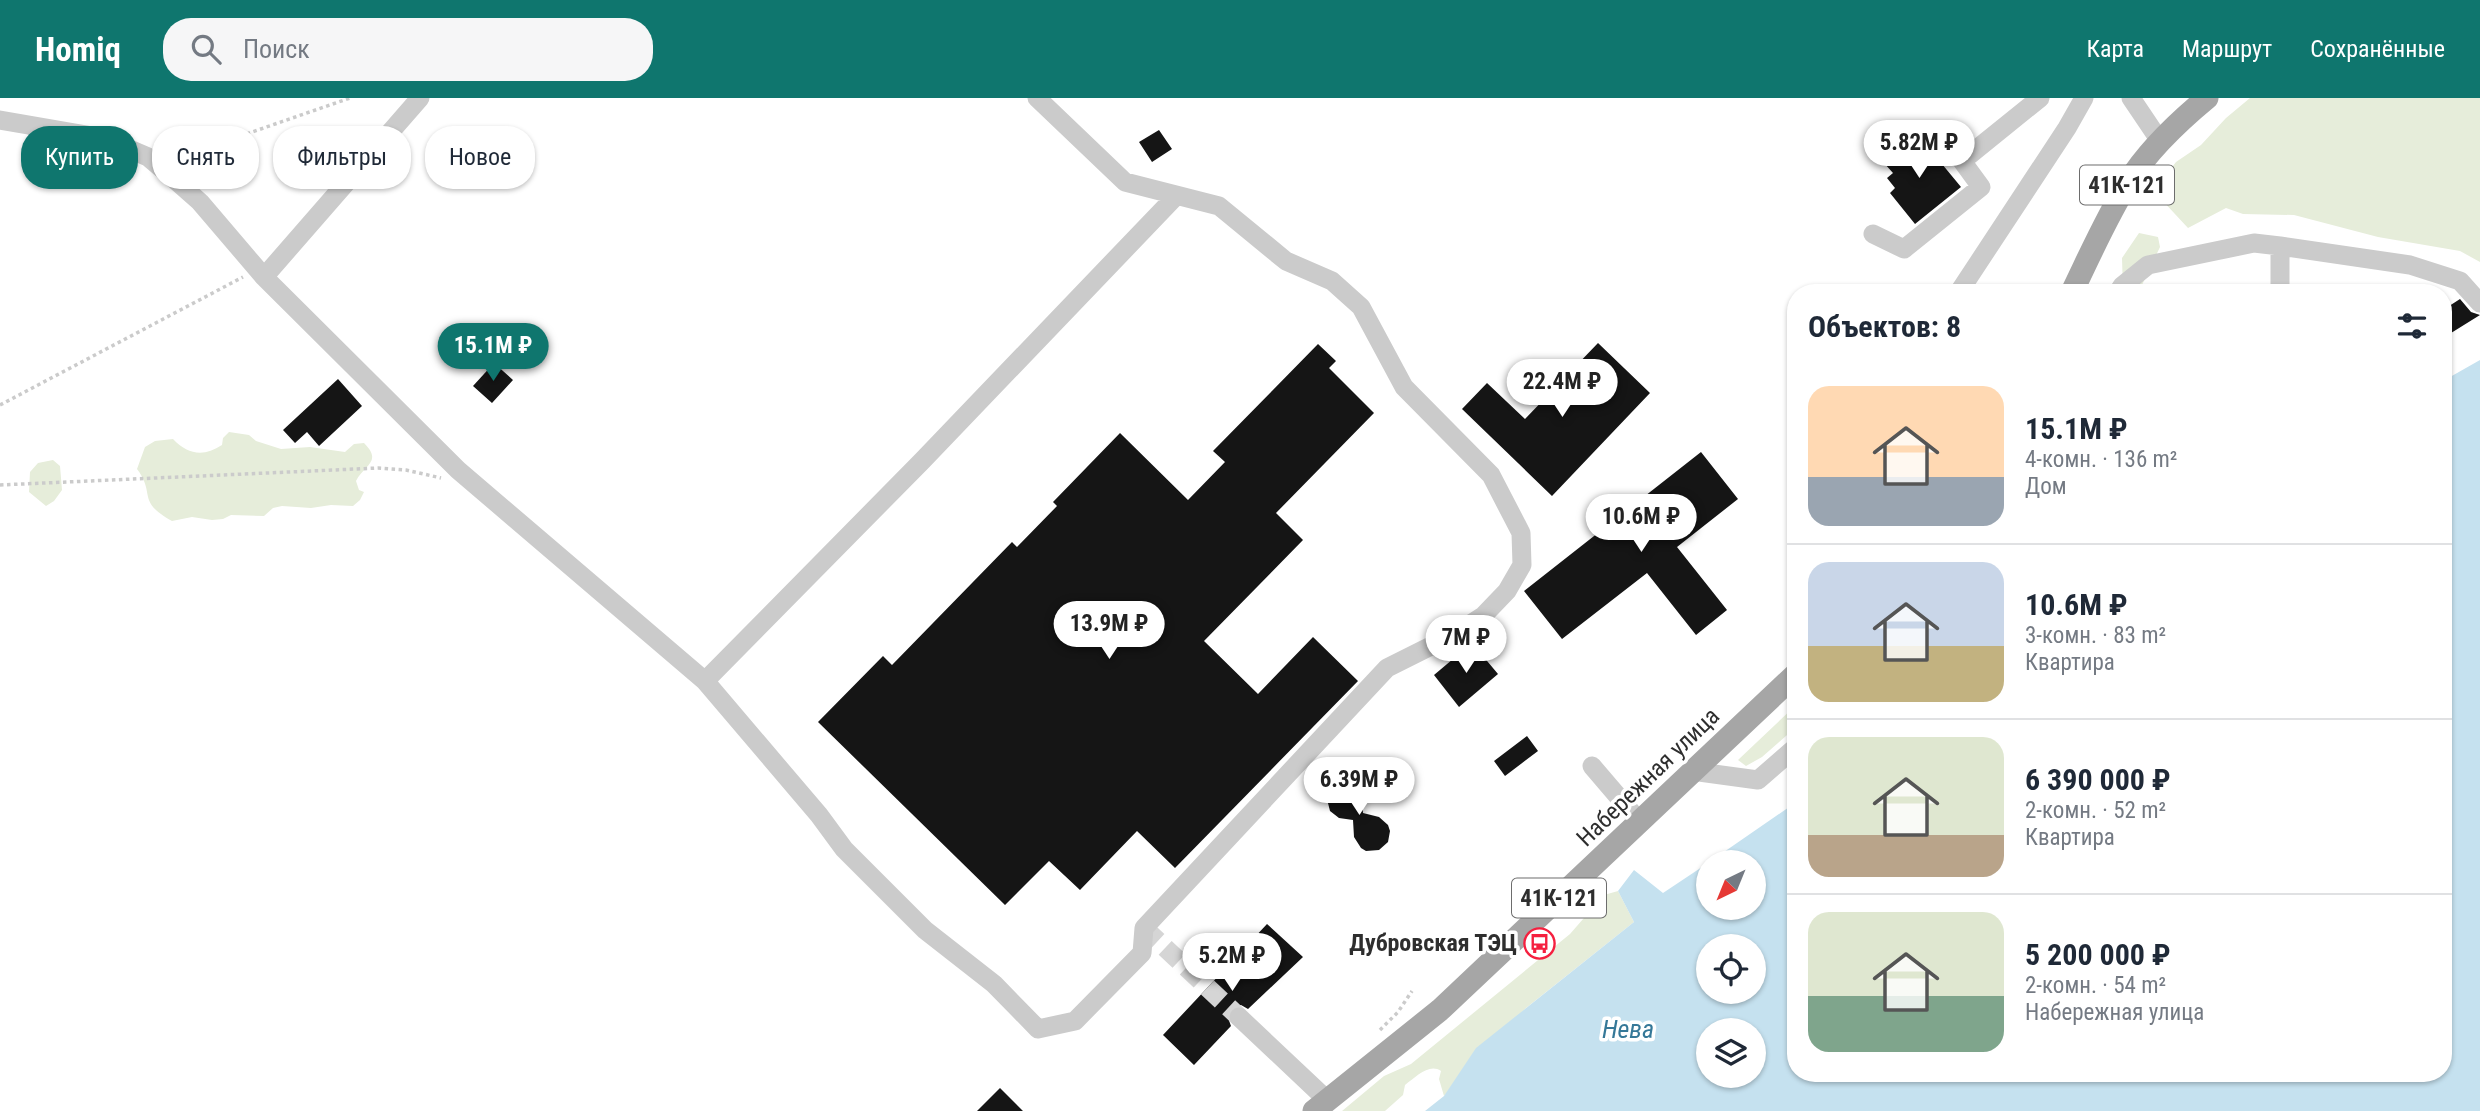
<!DOCTYPE html>
<html lang="ru">
<meta charset="utf-8">
<style>
:root{--surface:#fff;--page:#f6f6f7;--text:#1f2937;--muted:#747a83;--line:#e0e1e3;--accent:#0f766e}
body{margin:0;font-family:"Roboto Condensed",sans-serif;background:var(--page);color:var(--text);height:100vh;display:flex;flex-direction:column;font-size:26px;white-space:nowrap}
*{box-sizing:border-box;margin:0}
p{font-size:23px;color:var(--muted)}
.icon{flex:none;width:38px;height:38px;fill:none;stroke:currentColor;stroke-width:2;stroke-linecap:round;stroke-linejoin:round}
.map{position:relative;flex:1;overflow:hidden}
.side{position:absolute;left:1787px;top:186px;width:665px;height:798px;display:flex;flex-direction:column;background:var(--surface);border-radius:28px;box-shadow:0 2px 5px #0004}
.side>*{flex:none}
.hud{position:absolute;left:21px;top:28px;width:665px;height:63px;display:flex;gap:14px}
.needle{width:46px;rotate:223deg}
.tools{position:absolute;left:1696px;top:752px;display:grid;gap:14px}
.tools a{display:grid;place-items:center;width:70px;height:70px;border-radius:50%;background:var(--surface);box-shadow:0 2px 5px #0004;font-size:35px}
.price{position:absolute;translate:-50% -60px;padding:0 16px;border-radius:24px;background:#fff;color:#222;font-size:23px;line-height:46px;filter:drop-shadow(0 2px 4px #0008)}
.price::after{content:'';position:absolute;left:50%;top:42px;width:21px;height:16px;margin-left:-10px;background:inherit;clip-path:polygon(0 0,100% 0,50% 100%)}
.price.on{background:var(--accent);color:#fff}
ul{padding:0;list-style:none}
li{display:flex;align-items:center;gap:21px;height:175px;padding:0 21px}
li+li{border-top:2px solid var(--line)}
li span{display:grid;place-items:center;flex:none;width:196px;height:140px;border-radius:21px;color:#555}
li>.icon{margin-inline-start:auto}
span .icon{width:84px;height:84px;fill:#fffc;stroke-width:1}
li b{font-size:30px}
h2{display:flex;justify-content:space-between;align-items:center;height:84px;padding:0 21px;font-size:30px}
.pill{padding:0 24px;border-radius:28px;background:var(--surface);box-shadow:0 2px 5px #0004;font-size:24px;line-height:63px}
.pill.on{background:var(--accent);color:#fff}
header{display:flex;align-items:center;gap:42px;box-sizing:border-box;height:98px;padding:0 35px;background:var(--accent);color:#fff}
header strong{font-size:33px}
nav{display:flex;gap:38px;margin-inline-start:auto;font-size:24px}
.search{width:490px;height:63px;background:var(--page);display:flex;align-items:center;gap:18px;box-sizing:border-box;padding:0 24px;border-radius:28px;color:var(--muted);font-size:26px}
.map>svg:first-child{display:block}
</style>
<header>
<strong>Homiq</strong>
<div class="search"><svg class="icon" aria-label="search" viewBox="0 0 24 24"><circle cx="10" cy="10" r="6"/><path d="M15 15l6 6"/></svg>Поиск</div>
<nav><a>Карта</a><a>Маршрут</a><a>Сохранённые</a></nav>
</header>
<div class="map">
<svg width="2480" height="1013" viewBox="0 0 2480 1013">
<rect width="100%" height="100%" fill="#fff"/>
<path fill="#e6edda" d="M2250,0H2480V164L2460,153L2378,139L2294,117L2243,116L2226,110L2188,130L2161,101L2155,91L2176,64L2201,47L2226,20Z
M2139,135L2158,139L2160,149L2142,187L2144,194H2123L2122,160Z
M229,334L249,337L256,343L281,351L310,349L345,354L354,346L364,345C383,364 364,367 356,383L359,392L364,394L360,402L353,408L331,407L311,410L282,408L273,410L264,418L231,417L223,421L212,422L192,419L172,423C136,403 156,396 137,371L145,349L155,343L173,341C188,357 204,359 222,347L223,340Z
M53,362L60,368L62,392L54,403L46,408L29,394L30,374L38,365Z
M1795,608V630L1762,659L1746,668L1738,662Z
M1618,793L1634,824L1526,910L1444,998L1439,981L1441,973C1429,965 1416,979 1405,987L1403,997L1385,1013H1342L1384,978L1411,966L1570,836L1604,797Z"/>
<path fill="#c5e1ef" fill-rule="evenodd" d="M2480,262V1013H1425L1444,998L1476,950L1634,824L1618,793L1634,772L1663,795L1708,765V810H1754V765H1708L1795,705L1796,975H2443V283ZM1708,849H1754V894H1708ZM1708,933H1754V978H1708Z"/>
<path fill="#151515" d="M1159,32L1172,51L1152,64L1139,44Z
M1918,37L1961,89L1915,126L1890,95L1895,90L1887,80L1893,75L1884,65Z
M2460,201L2471,214L2480,217L2443,240V212Z
M1598,245L1650,295L1552,398L1462,311L1487,285L1525,321Z
M1318,246L1336,263L1329,270L1374,315L1276,415L1303,442L1204,543L1258,596L1313,539L1358,583L1175,770L1137,733L1080,792L1049,763L1005,807L818,624L883,558L892,567L1012,444L1017,449L1057,408L1053,404L1120,335L1188,402L1225,364L1213,353Z
M494,265L513,282L492,305L473,288Z
M338,281L362,308L319,348L307,334L295,345L283,332Z
M1701,354L1738,401L1677,449L1727,512L1696,537L1647,475L1562,541L1524,493Z
M1472,545L1498,576L1459,609L1434,577Z
M1527,638L1538,653L1505,678L1494,663Z
M1346,685L1357,690L1361,695L1363,715L1379,719L1388,727L1390,733L1388,744L1379,752L1366,753L1361,750L1354,739L1353,722L1339,720L1330,713L1327,701L1330,693L1340,686Z
M1267,826L1303,859L1248,911L1241,907L1231,910L1227,917L1231,928L1194,967L1163,937Z
M1000,990L1023,1013H977Z"/>
<g fill="none" stroke-linecap="round" stroke-linejoin="round">
<path stroke="#d5d5d5" stroke-width="19" stroke-dasharray="19 10" stroke-linecap="butt" d="M1144,830L1239,919"/>
<path stroke="#cbcbcb" stroke-width="3.5" stroke-dasharray="3.5 3.5" stroke-linecap="butt" d="M164,47L229,42L350,0
M0,307L243,179
M0,387L378,370L406,372L441,380
M1380,932L1398,914L1412,893"/>
<path stroke="#cbcbcb" stroke-width="19" d="M2131,0L2160,43
M0,22L104,40L148,59L174,81L200,104L264,179L458,372L705,583L819,717L844,751L925,832L994,886L1038,931L1075,923L1142,855L1144,830L1387,570L1455,536L1483,518L1507,493L1522,467L1521,435L1491,377L1404,289L1361,209L1332,183L1286,163L1219,108L1125,84L1037,0
M1873,136L1904,151L1981,89L1962,63L2040,0
M2280,148L2410,167L2460,183L2480,205
M264,179L420,0
M1959,194L2067,30L2084,0
M2118,194L2122,188L2148,167L2254,145L2280,148V194
M705,583L922,363L1176,98
M1592,668L1639,723
M1692,673L1758,682L1796,649
M1239,919L1327,1002"/>
<path stroke="#a6a6a6" stroke-width="23" d="M2072,194C2090,157 2107,118 2129,83C2149,51 2178,24 2207,0
M1314,1013L1440,912L1796,576"/>
</g>
<defs>
<symbol id="bus-ring" viewBox="-11 -11 22 22"><circle r="9.5" fill="#fff" stroke="#f5203f" stroke-width="1.5"/><path d="M-5-6H5V4H4V6H2V4H-2V6H-4V4H-5ZM-3.5-4V0h7V-4ZM-3.5 1.2v1.5H-2V1.2ZM2 1.2v1.5H3.5V1.2Z" fill="#f5203f"/></symbol>
</defs>
<g fill-rule="evenodd">
<use href="#bus-ring" x="1522" y="828" width="35" height="35"/>
</g>
<g text-anchor="middle" stroke-width="7" stroke-linejoin="round" paint-order="stroke">
<g fill="#fff" stroke="#6d6d6d" stroke-width="2">
<rect x="2080" y="67.5" width="94" height="39" rx="5"/>
<rect x="1512" y="780.5" width="94" height="39" rx="5"/>
</g>
<g font-size="23" font-weight="bold" fill="#2e2e2e">
<text x="2127" y="95">41К-121</text>
<text x="1559" y="808">41К-121</text>
</g>
<g font-size="24" fill="#2e2e2e" stroke="#fff">
<text transform="translate(1648 679) rotate(-44)" y="8">Набережная улица</text>
</g>
<g font-size="24" font-weight="bold" fill="#2e2e2e" stroke="#fff" text-anchor="end">
<text x="1517" y="853">Дубровская ТЭЦ</text>
</g>
<g font-size="26" font-style="italic" fill="#357898" stroke="#fff">
<text x="1628" y="940">Нева</text>
</g>
</g>
</svg>
<div class="tools">
<a><svg class="needle" viewBox="-14 -14 28 28"><path d="M0-13l5 13h-10z" fill="#e53935"/><path d="M0 13l5-13h-10z" fill="#747a83"/></svg></a>
<a><svg class="icon" aria-label="locate" viewBox="0 0 24 24"><circle cx="12" cy="12" r="6"/><path d="M12 2v4M12 18v4M2 12h4M18 12h4"/></svg></a>
<a><svg class="icon" aria-label="layers" viewBox="0 0 24 24"><path d="M12 4l9 5-9 5-9-5zM3 14l9 5 9-5"/></svg></a>
</div>
<b class="price" style="left:1919px;top:82px">5.82M ₽</b>
<b class="price on" style="left:493px;top:285px">15.1M ₽</b>
<b class="price" style="left:1562px;top:321px">22.4M ₽</b>
<b class="price" style="left:1641px;top:456px">10.6M ₽</b>
<b class="price" style="left:1109px;top:563px">13.9M ₽</b>
<b class="price" style="left:1466px;top:577px">7M ₽</b>
<b class="price" style="left:1359px;top:719px">6.39M ₽</b>
<b class="price" style="left:1232px;top:895px">5.2M ₽</b>
<div class="hud">
<a class="pill on">Купить</a>
<a class="pill">Снять</a>
<a class="pill">Фильтры</a>
<a class="pill">Новое</a>
</div>
<section class="side">
<h2>Объектов: 8<svg class="icon" aria-label="filters" viewBox="0 0 24 24"><path d="M4 7h16M4 17h16"/><circle cx="9" cy="7" r="2"/><circle cx="15" cy="17" r="2"/></svg></h2>
<ul>
<li><span style="background:linear-gradient(#ffd9b3 65%,#9aa5b1 0)"><svg class="icon" aria-label="home" viewBox="0 0 24 24"><path d="M3 11l9-7 9 7M6 9v11h12V9"/></svg></span><div><b>15.1M ₽</b><p>4-комн. · 136 m²</p><p>Дом</p></div></li>
<li><span style="background:linear-gradient(#c9d6e8 60%,#c2b280 0)"><svg class="icon" aria-label="home" viewBox="0 0 24 24"><path d="M3 11l9-7 9 7M6 9v11h12V9"/></svg></span><div><b>10.6M ₽</b><p>3-комн. · 83 m²</p><p>Квартира</p></div></li>
<li><span style="background:linear-gradient(#dfe7d0 70%,#b9a48a 0)"><svg class="icon" aria-label="home" viewBox="0 0 24 24"><path d="M3 11l9-7 9 7M6 9v11h12V9"/></svg></span><div><b>6 390 000 ₽</b><p>2-комн. · 52 m²</p><p>Квартира</p></div></li>
<li><span style="background:linear-gradient(#dfe7d0 60%,#7fa58c 0)"><svg class="icon" aria-label="home" viewBox="0 0 24 24"><path d="M3 11l9-7 9 7M6 9v11h12V9"/></svg></span><div><b>5 200 000 ₽</b><p>2-комн. · 54 m²</p><p>Набережная улица</p></div></li>
</ul>
</section>
</div>
